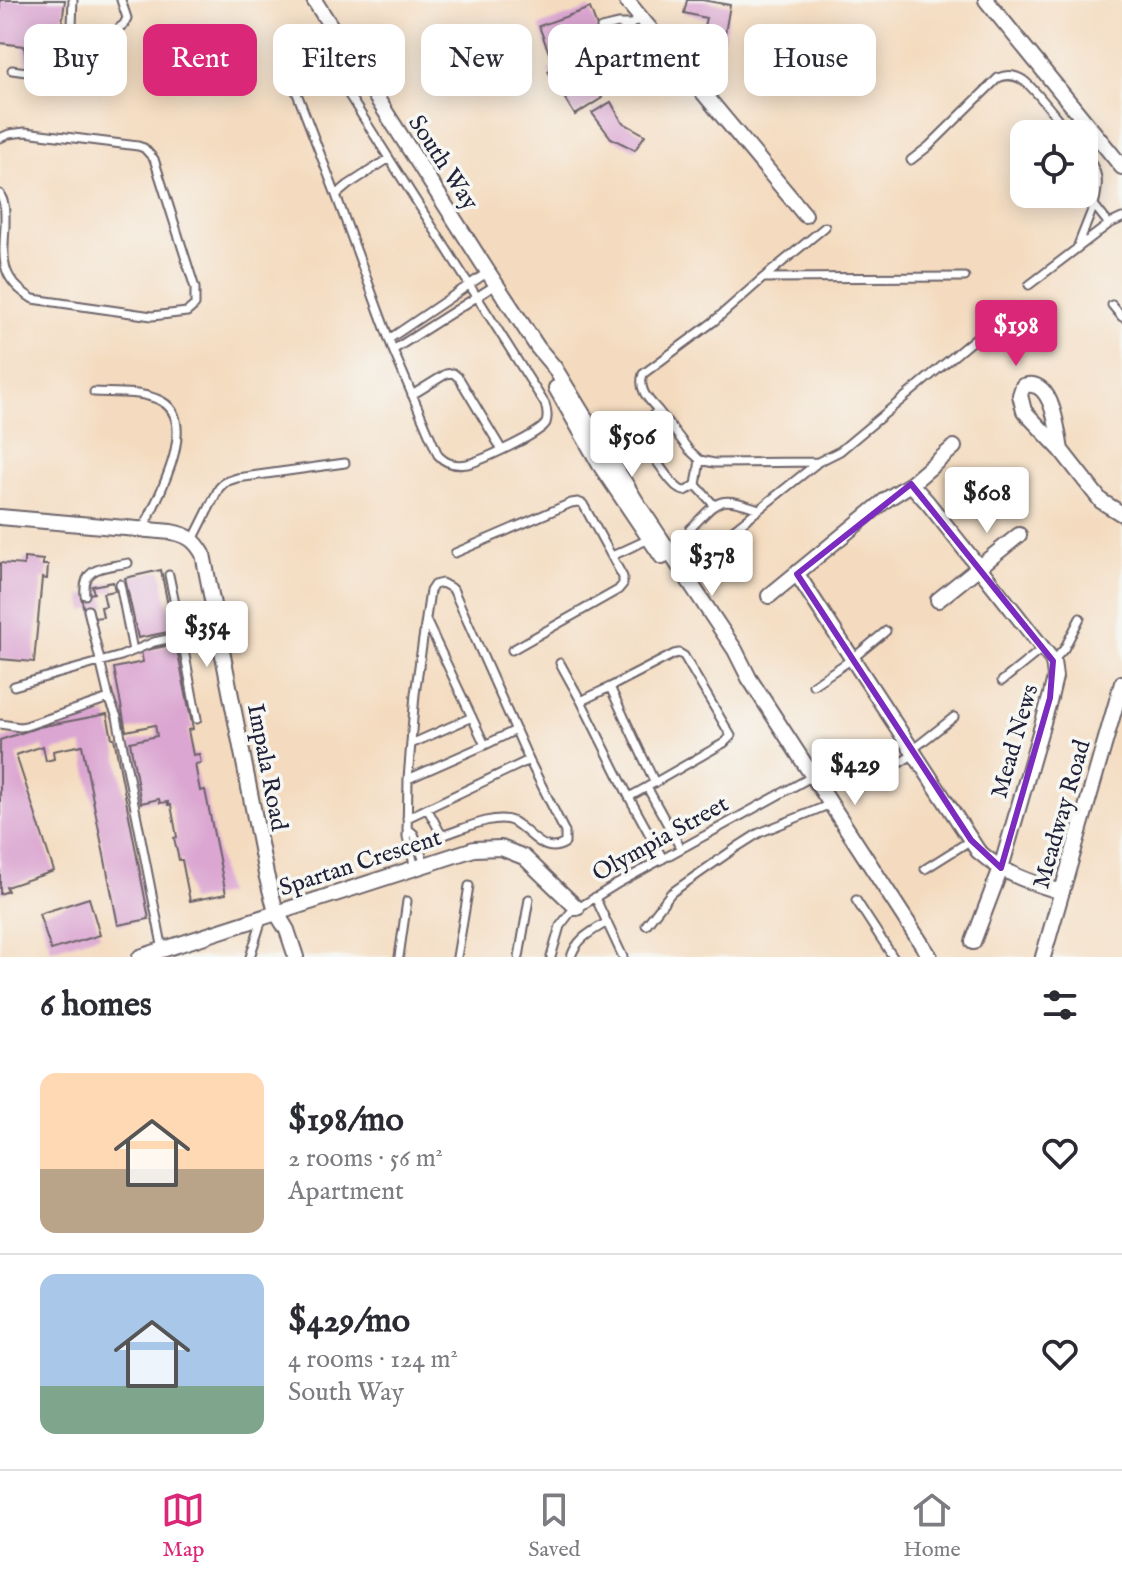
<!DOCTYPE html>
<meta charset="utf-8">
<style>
:root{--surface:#fff;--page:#f7f7f7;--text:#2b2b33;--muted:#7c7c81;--line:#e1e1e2;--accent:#db2777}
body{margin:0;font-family:"IM FELL English",serif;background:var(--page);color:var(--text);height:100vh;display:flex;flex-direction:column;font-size:30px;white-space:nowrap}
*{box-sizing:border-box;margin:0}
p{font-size:26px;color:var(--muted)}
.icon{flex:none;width:44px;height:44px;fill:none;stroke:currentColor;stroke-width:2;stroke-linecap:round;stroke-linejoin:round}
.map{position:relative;height:957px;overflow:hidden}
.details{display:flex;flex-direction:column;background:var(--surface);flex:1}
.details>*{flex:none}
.top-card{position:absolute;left:24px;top:24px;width:1074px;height:72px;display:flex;gap:16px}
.controls{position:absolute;left:1010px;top:120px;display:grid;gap:16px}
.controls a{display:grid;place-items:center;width:88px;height:88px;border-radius:16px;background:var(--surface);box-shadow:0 4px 20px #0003;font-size:40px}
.price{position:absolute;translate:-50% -68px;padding:0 18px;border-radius:8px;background:#fff;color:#222;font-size:26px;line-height:52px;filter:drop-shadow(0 2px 4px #0008)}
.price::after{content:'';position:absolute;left:50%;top:48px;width:24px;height:18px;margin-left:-12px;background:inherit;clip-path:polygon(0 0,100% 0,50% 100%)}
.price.selected{background:var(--accent);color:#fff}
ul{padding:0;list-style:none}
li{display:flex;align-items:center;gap:24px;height:200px;padding:0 40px}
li+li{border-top:2px solid var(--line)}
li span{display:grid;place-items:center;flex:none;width:224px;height:160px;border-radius:16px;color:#555}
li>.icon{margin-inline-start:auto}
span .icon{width:96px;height:96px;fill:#fffc;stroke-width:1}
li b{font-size:34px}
h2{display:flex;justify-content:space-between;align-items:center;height:96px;padding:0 40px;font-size:34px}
.pill{padding:0 28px;border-radius:16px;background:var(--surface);box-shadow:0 4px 20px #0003;font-size:28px;line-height:72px}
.pill.selected{background:var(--accent);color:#fff}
.menu{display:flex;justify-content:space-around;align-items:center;height:112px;border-top:2px solid var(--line);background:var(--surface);font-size:22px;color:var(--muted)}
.menu a{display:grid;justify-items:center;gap:4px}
.menu .selected{color:var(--accent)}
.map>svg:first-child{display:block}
</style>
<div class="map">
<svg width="1122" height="957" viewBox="0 0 1122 957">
<rect width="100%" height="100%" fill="#f6f6f2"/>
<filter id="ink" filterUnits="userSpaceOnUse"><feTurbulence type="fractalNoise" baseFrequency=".0125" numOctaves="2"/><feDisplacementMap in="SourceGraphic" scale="16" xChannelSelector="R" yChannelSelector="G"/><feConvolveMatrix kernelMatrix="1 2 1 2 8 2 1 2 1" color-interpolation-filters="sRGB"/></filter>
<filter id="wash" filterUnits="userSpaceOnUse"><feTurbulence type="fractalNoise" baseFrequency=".006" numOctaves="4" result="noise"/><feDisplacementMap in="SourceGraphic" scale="32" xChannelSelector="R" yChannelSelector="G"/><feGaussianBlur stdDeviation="1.8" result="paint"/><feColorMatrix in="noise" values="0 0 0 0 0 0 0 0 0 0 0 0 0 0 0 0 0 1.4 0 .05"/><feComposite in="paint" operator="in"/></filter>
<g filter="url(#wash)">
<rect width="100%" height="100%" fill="#f4dbbf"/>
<g id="blocks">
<path fill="#dba6d1" d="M0,0H65L57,63L45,67L46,60L39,59L37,69L27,68L24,46L0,43Z
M687,0H702L730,5L724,39L702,34L706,18L684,13Z
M590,8L600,35L549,53L539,26Z
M574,55L602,98L575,115L548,71Z
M611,102L622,122L645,135L635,150L611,138L592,113Z
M24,558L43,560V565H48L47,579L42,578L34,662L0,659V563L24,565Z
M161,570L173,631L138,638L125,578Z
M113,582L115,591L103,593L106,606L101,607L103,617L94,618L92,609L84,611L81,596L94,593L92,586Z
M176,644L193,729L188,730L193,755L199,754L201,763L195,764L200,791L205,790L226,894L190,901L182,860H179L174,838L177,837L171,805H168V802L160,803L159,799L141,803L130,742L157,736L155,725L126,731L114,668L143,662L141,651Z
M107,714L112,738H114L149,919L118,925L82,745L53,751L54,759L46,761L43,746L16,755L54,871L6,887L8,891L0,894V740L39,727Z
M89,898L100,935L51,950L39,914Z"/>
</g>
</g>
<g filter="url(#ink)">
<use href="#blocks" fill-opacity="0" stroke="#6c6369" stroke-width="2"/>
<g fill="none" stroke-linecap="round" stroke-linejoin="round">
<defs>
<path id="service" d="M601,28L618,24H630
M332,29L291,56L287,62L288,70L336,195
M314,40L545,404C547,410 548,417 546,423C540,434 481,461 467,464C455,466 446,464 438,455L393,350L336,195L348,185L388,159
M67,57L91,50L124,24L127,18L121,0
M581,61L640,18
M12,70C21,71 30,73 39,73C77,73 71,28 73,0
M0,138L9,134L25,132L138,146L144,148L154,159L195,288V305L187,312L152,316L33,299C0,279 3,261 5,226C5,214 6,204 0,194
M1084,152C1099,172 1100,181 1094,205L1109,224L1122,218
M911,160L929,146L998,78C1007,74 1015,75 1023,80C1035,88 1059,121 1070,134
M1077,248L1094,205
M763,278L825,227
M1029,285L1109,224
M1112,305L1122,317
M389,339L488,272
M393,350L497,284
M94,392C113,393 138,391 157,399C204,417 156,501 143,529
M412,395L446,374L453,373L459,378L502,450
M658,410L689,450L700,460L714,463L818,462L840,451L1009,310
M652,455C658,462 674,490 684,491C688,491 692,487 696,485
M611,458L658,410C648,399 638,390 643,374L713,322L763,278L965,277
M700,460L696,485L714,505
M690,529C720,499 717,495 759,509
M193,540L219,488L225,482L237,478L345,463
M455,553L571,503L578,502L583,504L623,577V584L618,590L512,650
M704,553L816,464
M612,556L649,539
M169,575L178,618
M120,584L133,651
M85,595C82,565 105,568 128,563
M88,610L109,698
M426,620L485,745L516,730
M1053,661L1064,649L1080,618
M560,663L581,701L629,797L647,787
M1002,681L1043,648
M813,685L852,659L886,631
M14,686L121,656L154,642L182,636
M581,701L610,687
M197,719L178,618L214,611
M0,724L20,727L26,726L109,698L117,717L163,950
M411,744L472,717
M912,750L954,717
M408,779L485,745
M655,783L610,687L674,654L679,653L684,656L731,736L724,743L647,787L681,849
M864,785L914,754
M629,797L663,859
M407,818L529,760
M407,828L414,834L425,864
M415,868L407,837L408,779L415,694L430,591L434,585L442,583L453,589L529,760L565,832V843C543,857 530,830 512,821C495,813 461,830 444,835L440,832L427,808
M925,869L971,840
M595,897L623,957
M856,900L893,957
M646,925L671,893L737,847L759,833L831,804
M250,957L262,919
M399,957L407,901
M457,957L469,886
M519,957L529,899
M551,957L560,926L570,913L617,884L813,776
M571,957C577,938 591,932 607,922"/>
<path id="minor" d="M314,0L488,272L538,348L554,367L637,503L735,650L749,678L930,957
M626,0L805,215
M986,0L1122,167
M556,388L600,465L662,557
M1061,450C1057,430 1053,376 1023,386L1020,395L1024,411L1061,450L1101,501L1122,514
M911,484L954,447
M0,517L171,532C188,535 195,540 203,554L266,874L276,912L287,930L296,957
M797,574L978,851C1004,874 1029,882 1062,892
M769,596L887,499L911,484L928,503L1053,661L1055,677L1050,698L1001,868L973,942
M938,600L1019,535
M140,957L474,849L501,848L524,857L577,908
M1043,957L1122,683"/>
</defs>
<use href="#service" stroke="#6c6369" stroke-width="11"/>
<use href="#minor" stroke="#6c6369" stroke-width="18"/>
<use href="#service" stroke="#fff" stroke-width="7"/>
<use href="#minor" stroke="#fff" stroke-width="14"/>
</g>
</g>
<path fill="none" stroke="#7b2cbf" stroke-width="6" stroke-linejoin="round" d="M911,484L1053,661L1050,698L1001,868L971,840L797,574Z"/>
<g text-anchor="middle" stroke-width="7" stroke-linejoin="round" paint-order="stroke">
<g font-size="24" fill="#22223b" stroke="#f6f6f2">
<text transform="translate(444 162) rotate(57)" y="8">South Way</text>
<text transform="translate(1014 741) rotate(-74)" y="8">Mead News</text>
<text transform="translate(268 767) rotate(79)" y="8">Impala Road</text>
<text transform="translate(1061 814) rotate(-74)" y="8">Meadway Road</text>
<text transform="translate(660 838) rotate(-29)" y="8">Olympia Street</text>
<text transform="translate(360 862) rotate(-18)" y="8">Spartan Crescent</text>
</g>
</g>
</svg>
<div class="controls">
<a><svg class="icon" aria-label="locate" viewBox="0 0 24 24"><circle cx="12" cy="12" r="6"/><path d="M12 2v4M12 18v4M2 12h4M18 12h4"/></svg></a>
</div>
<b class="price selected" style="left:1016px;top:368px">$198</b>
<b class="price" style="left:632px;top:479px">$506</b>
<b class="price" style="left:987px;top:535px">$608</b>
<b class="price" style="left:712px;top:598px">$378</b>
<b class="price" style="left:207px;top:669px">$354</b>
<b class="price" style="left:855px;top:807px">$429</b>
<div class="top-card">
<a class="pill">Buy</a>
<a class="pill selected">Rent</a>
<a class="pill">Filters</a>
<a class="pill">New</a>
<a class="pill">Apartment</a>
<a class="pill">House</a>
</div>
</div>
<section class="details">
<h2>6 homes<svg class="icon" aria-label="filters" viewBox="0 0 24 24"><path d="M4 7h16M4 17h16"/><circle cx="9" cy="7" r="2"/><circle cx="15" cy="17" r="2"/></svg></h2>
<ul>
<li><span style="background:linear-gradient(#ffd9b3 60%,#b9a48a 0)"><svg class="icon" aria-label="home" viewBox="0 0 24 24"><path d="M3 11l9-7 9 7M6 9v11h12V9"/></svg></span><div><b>$198/mo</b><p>2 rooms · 56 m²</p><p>Apartment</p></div><svg class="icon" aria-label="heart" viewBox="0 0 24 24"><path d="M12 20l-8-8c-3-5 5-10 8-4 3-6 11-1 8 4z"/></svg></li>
<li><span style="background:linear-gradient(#a9c7e8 70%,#7fa58c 0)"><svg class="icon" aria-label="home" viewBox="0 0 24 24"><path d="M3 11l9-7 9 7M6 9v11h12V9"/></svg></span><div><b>$429/mo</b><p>4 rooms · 124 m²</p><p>South Way</p></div><svg class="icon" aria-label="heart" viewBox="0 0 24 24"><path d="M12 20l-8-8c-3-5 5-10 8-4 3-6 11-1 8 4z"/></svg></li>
</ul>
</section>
<nav class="menu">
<a class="selected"><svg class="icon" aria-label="map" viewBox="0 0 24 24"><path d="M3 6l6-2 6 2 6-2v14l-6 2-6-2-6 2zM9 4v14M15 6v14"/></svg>Map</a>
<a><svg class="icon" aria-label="saved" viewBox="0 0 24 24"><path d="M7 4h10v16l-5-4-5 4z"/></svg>Saved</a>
<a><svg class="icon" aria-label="home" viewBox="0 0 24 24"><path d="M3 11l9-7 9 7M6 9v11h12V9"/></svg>Home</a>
</nav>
